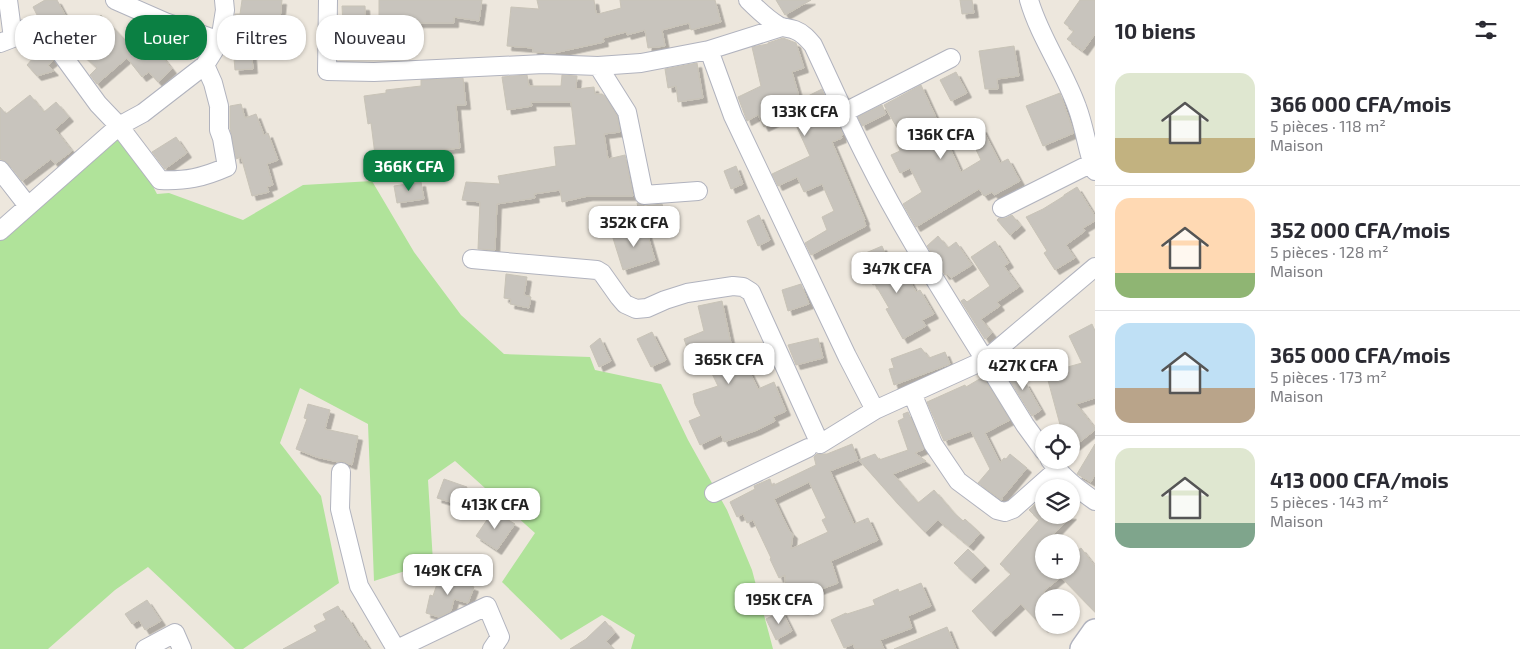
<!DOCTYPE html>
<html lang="fr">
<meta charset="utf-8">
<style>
:root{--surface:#fff;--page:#f7f7f7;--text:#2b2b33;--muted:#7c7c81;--line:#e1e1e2;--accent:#0b8043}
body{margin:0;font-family:"Exo 2",sans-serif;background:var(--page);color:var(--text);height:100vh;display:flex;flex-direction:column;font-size:19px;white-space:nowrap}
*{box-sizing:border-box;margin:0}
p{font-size:16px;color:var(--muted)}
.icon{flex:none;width:28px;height:28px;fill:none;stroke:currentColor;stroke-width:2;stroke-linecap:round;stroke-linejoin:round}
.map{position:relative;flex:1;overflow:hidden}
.panel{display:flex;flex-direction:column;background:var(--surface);width:425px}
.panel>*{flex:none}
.top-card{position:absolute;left:15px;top:15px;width:475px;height:45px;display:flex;gap:10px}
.tools{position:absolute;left:1035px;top:424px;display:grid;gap:10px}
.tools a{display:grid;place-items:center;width:45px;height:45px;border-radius:50%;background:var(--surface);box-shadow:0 1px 4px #0004;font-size:25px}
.price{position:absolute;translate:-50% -42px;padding:0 11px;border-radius:10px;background:#fff;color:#222;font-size:16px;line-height:32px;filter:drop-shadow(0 1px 2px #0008)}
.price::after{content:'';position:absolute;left:50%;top:30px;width:15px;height:11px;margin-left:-8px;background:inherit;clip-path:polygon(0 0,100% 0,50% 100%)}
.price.on{background:var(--accent);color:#fff}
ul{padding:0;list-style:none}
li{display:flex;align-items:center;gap:15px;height:125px;padding:0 20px}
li+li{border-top:1px solid var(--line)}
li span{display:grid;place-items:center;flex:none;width:140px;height:100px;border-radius:15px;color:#555}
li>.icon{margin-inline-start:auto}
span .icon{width:60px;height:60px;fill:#fffc;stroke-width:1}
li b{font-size:21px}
h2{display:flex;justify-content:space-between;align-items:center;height:60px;padding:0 20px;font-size:21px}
.pill{padding:0 18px;border-radius:20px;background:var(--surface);box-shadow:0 1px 4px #0004;font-size:18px;line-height:45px}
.pill.on{background:var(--accent);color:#fff}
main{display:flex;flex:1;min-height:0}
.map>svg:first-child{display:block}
</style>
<main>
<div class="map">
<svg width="1095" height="649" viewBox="0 0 1095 649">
<defs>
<filter id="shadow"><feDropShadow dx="4.5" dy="4.5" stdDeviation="0" flood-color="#0004"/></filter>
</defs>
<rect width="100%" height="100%" fill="#ede7dd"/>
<path fill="#b0e39a" d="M122,128L157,194L169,193L243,220L303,185L372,181L414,252L461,315L504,354L590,357L595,370L661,384L688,440L727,510L752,570L773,649H631L635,635L602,615L561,640L502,582L535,533L455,461L428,480L433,562L374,581L368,424L300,388L280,443L321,496L339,583L243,649H235L148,567L115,590L48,649H0V222Z"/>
<path fill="#c8c4bd" stroke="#c8c3b7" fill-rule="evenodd" filter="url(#shadow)" d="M45,0H57L65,15L50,24L39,19L33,7Z
M242,0H282L277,48L251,46L253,69L235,70L233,47H232L233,29L235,14H240Z
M379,0H482L479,21L454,17V23H413V28L402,30L401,16H379Z
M537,0H594L596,13L598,14L621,8L620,0H715L721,22L691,30L689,23L662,30L665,46L648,48L645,30L627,35L626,32L603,38L604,42L554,53L533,52V48L507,46L511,7L539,9Z
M776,0H811L785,15Z
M960,0H972L974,13L962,14Z
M1080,0H1095V34L1083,51L1067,39L1074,31L1064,23Z
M342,6H365L366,26H343Z
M101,15L129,44L144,33L172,69L158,82L149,72L142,77L127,58L97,84L90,75L97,68L73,46Z
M783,38L796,43L804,68L792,72L800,100L822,89L835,122L837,121L843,135L841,136L842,138L832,142L865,220L864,221L866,226L811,255L805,243L827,230L822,217L834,211L822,184L804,192L797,177L778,186L772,174L810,156L791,114L764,127L758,115L747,121L738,97L761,86L752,47L768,44V43Z
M28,40H36L40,42L53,61L48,65L54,71L37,76L27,65L33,58L19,48Z
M1014,46L1019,76L997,79L998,89H985L979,51Z
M697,63L703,98L678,102L676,86L668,88L665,69Z
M956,72L967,93L951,101L940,80Z
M527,75L529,86H561L562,75L577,76L576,89L594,87L595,94H602L605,96L617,116L620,132L604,134L608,159L625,155L633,196H588L562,202L560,190L534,194L535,198L497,204L495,250L478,249L480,202L462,200L466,182L500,184L498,176L556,166L554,147L576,145L571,102H531L532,106L507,110L502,77Z
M463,78L466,105H456L460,148L440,150V156L376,163L371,123L368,124L364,96L386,93V90L421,86V80Z
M921,85L961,172L981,160L969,135L982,128L1000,163L1008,159L1020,181L994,195L992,192L984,196L979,189L916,227L903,204L922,192L910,168L900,173L891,155L900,151L897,143L904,140L884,105Z
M1060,93L1074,133L1043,146L1026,106Z
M30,95L44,112L56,102L69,117L55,129L72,151L55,164L51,159L22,181L8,163L0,159V107L6,114Z
M241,104L245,118L256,114L264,135L268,133L278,160L267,164L273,185L267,187L269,192L252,196L241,157L236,159L230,128V106Z
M882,105L886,114L862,126L858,117Z
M176,137L187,153L165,169L152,152Z
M736,166L743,184L731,189L724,171Z
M421,182L424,199L397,203L394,186Z
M1077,187L1095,216V221L1083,228L1085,231L1066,245L1075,258L1055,270L1044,253L1047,251L1026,217L1043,209L1064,196V195Z
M637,203L645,206L662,204L665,214L641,221Z
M759,215L770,240L758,246L747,221Z
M1012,215L1021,226L1010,235L997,220L999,218H1006Z
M645,226L655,260L623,270L612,235Z
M938,236L948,248L956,242L972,265L951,278L948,274L945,275L927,246Z
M995,241L1009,263L1004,266L1019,287L997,302L1000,306L981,319L992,333L985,339L961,301L964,299L967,302L990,286L971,257Z
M882,246L897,280L906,274L916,292L920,290L934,314L922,320L926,326L903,339L886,309L889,308L875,284L873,285L861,255Z
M506,274L527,277L524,295L531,297L529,308L510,304L511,299L504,298Z
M801,284L809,304L788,311L782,290Z
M722,301L733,353L739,350L758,389L774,382L786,411L773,417L775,421L757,430L724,442L721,435L700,445L689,421L701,416L695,404L693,394L718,386L700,349L689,353L684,339L704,331L698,306Z
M1092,324L1095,331V398L1076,404L1095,428V430L1071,449V432H1062L1046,373L1082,363L1069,336Z
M652,332L666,360L651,367L637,339Z
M600,338L611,361L599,367L590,346Z
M818,338L823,358L796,365L788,345Z
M921,348L929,358L945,352L950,364L894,385L889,369L894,368L891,359Z
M1015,366L1023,383L1025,382L1041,410L1032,416L1004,371Z
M983,377L1010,420L985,433L1000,463L1004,458L1006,459L1010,454L1027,468L1002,498V500L978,483L990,469L971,431L944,441L927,402L965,385L966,387Z
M308,404L330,410L325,429L358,436L352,465L342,461L338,462L316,457L296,449L307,419L304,418Z
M908,412L924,449L915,453L926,461L893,474L918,503L934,490L953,512L963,521L965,519L980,533L969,546L938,520L925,532L898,504L859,460L875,454L879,460L908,450L898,421L904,418L903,414Z
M852,444L858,460L830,471L854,524L868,518L878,540L831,561L838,583L816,591V601H805V610L786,609L785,575L779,578L770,559L771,558L753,520L747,523L743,514L737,517L730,502L755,489L754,486L770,479L772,486L816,465L814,457L817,454H827ZM809,482L826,518L822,520L828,532L791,549L793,534L789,530L774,499Z
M1095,444V474L1091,482L1077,474Z
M444,479L467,487L460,505L437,498Z
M1044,496V515H1072L1046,542H1044V570H1071V555L1081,548L1095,566V612L1061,577L1044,591V628L1021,604L991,632L972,611L1011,574L1000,564L1039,520L1029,510Z
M493,511L515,524L497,550L476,536Z
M968,549L985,566L971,579L954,563Z
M440,575L474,587L468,603L454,599L451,611L439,617L426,613L430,595L433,596Z
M921,583L931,606L908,616L912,628L880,640L884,649H855L853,644L844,648L831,620L846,613L847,614L875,605L873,600L898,589L899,592Z
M147,600L161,621L145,630L139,620L132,624L125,614Z
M338,606L346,619L348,618L359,637L361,636L369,649H283L317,631L314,626L326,620L323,614Z
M782,611L792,631L776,640L766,619Z
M605,621L615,633L606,641L614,649H570L586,639Z
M947,627L956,649H894Z"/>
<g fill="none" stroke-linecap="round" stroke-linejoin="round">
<defs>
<path id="street" d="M8,0L13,38
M115,0L165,22L220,41
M328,0L327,71L374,72L544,64L598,66L641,63L709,50L782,27
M1029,0C1040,38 1064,70 1077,107C1085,128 1087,150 1095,171
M0,43L13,38L25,29L39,30L47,34L98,104L119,126L160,180C186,181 202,178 227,167L222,138L219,130V106L213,83L205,65
M709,50L733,116L847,356L875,410
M598,66L627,112L644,195L698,191
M845,112L951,58
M0,170L28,206
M1002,208L1092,163
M0,231L119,126L143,113L205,65L220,41L225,10L224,0
M472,259L597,270L602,273L619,297L625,304L636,309L647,308L665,300L687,293L733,286L743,287L751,292L820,444L875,410L985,360C944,294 902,229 867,159C848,122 831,83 813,45C808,39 803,33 795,30C790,28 784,28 779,26C767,19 758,10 748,0
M912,393L933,444L958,481L997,510L1005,512L1013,509L1057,470
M1044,451L1025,425L985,360L1095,267
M1050,460C1063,478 1078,489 1095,501
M341,472L340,509L359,586L396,649
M714,493L808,448
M145,649L175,633L182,649
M397,649L487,606L500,637L492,649"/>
<path id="secondary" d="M1083,649L1095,632"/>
</defs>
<use href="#street" stroke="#b1b3be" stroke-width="20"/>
<use href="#secondary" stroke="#b1b3be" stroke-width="28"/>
<use href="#street" stroke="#fff" stroke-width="18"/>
<use href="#secondary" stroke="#fff" stroke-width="25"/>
</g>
</svg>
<div class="tools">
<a><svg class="icon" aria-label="locate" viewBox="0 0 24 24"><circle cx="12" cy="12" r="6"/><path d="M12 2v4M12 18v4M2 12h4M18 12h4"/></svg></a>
<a><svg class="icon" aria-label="layers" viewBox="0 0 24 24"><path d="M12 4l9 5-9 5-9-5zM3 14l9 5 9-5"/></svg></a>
<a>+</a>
<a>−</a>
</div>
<b class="price" style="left:805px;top:137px">133K CFA</b>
<b class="price" style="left:941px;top:160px">136K CFA</b>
<b class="price on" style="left:409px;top:192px">366K CFA</b>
<b class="price" style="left:634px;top:248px">352K CFA</b>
<b class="price" style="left:897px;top:294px">347K CFA</b>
<b class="price" style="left:729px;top:385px">365K CFA</b>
<b class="price" style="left:1023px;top:391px">427K CFA</b>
<b class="price" style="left:495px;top:530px">413K CFA</b>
<b class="price" style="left:448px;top:596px">149K CFA</b>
<b class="price" style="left:779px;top:625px">195K CFA</b>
<div class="top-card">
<a class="pill">Acheter</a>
<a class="pill on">Louer</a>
<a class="pill">Filtres</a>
<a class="pill">Nouveau</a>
</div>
</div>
<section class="panel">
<h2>10 biens<svg class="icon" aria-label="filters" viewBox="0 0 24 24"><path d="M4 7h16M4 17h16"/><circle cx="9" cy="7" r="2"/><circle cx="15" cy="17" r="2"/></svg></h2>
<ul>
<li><span style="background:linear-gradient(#dfe7d0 65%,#c2b280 0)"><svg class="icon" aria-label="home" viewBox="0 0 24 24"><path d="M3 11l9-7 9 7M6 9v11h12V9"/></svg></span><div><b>366 000 CFA/mois</b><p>5 pièces · 118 m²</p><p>Maison</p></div></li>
<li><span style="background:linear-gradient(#ffd9b3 75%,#8fb573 0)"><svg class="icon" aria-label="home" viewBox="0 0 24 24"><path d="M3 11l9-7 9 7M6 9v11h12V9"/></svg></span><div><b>352 000 CFA/mois</b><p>5 pièces · 128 m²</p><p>Maison</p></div></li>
<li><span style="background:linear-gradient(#bfe0f5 65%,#b9a48a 0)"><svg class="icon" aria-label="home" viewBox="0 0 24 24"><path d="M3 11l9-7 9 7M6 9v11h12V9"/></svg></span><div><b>365 000 CFA/mois</b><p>5 pièces · 173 m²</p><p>Maison</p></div></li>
<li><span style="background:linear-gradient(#dfe7d0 75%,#7fa58c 0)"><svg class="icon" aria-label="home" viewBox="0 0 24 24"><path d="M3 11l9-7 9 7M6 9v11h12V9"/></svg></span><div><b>413 000 CFA/mois</b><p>5 pièces · 143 m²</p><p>Maison</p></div></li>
</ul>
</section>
</main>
